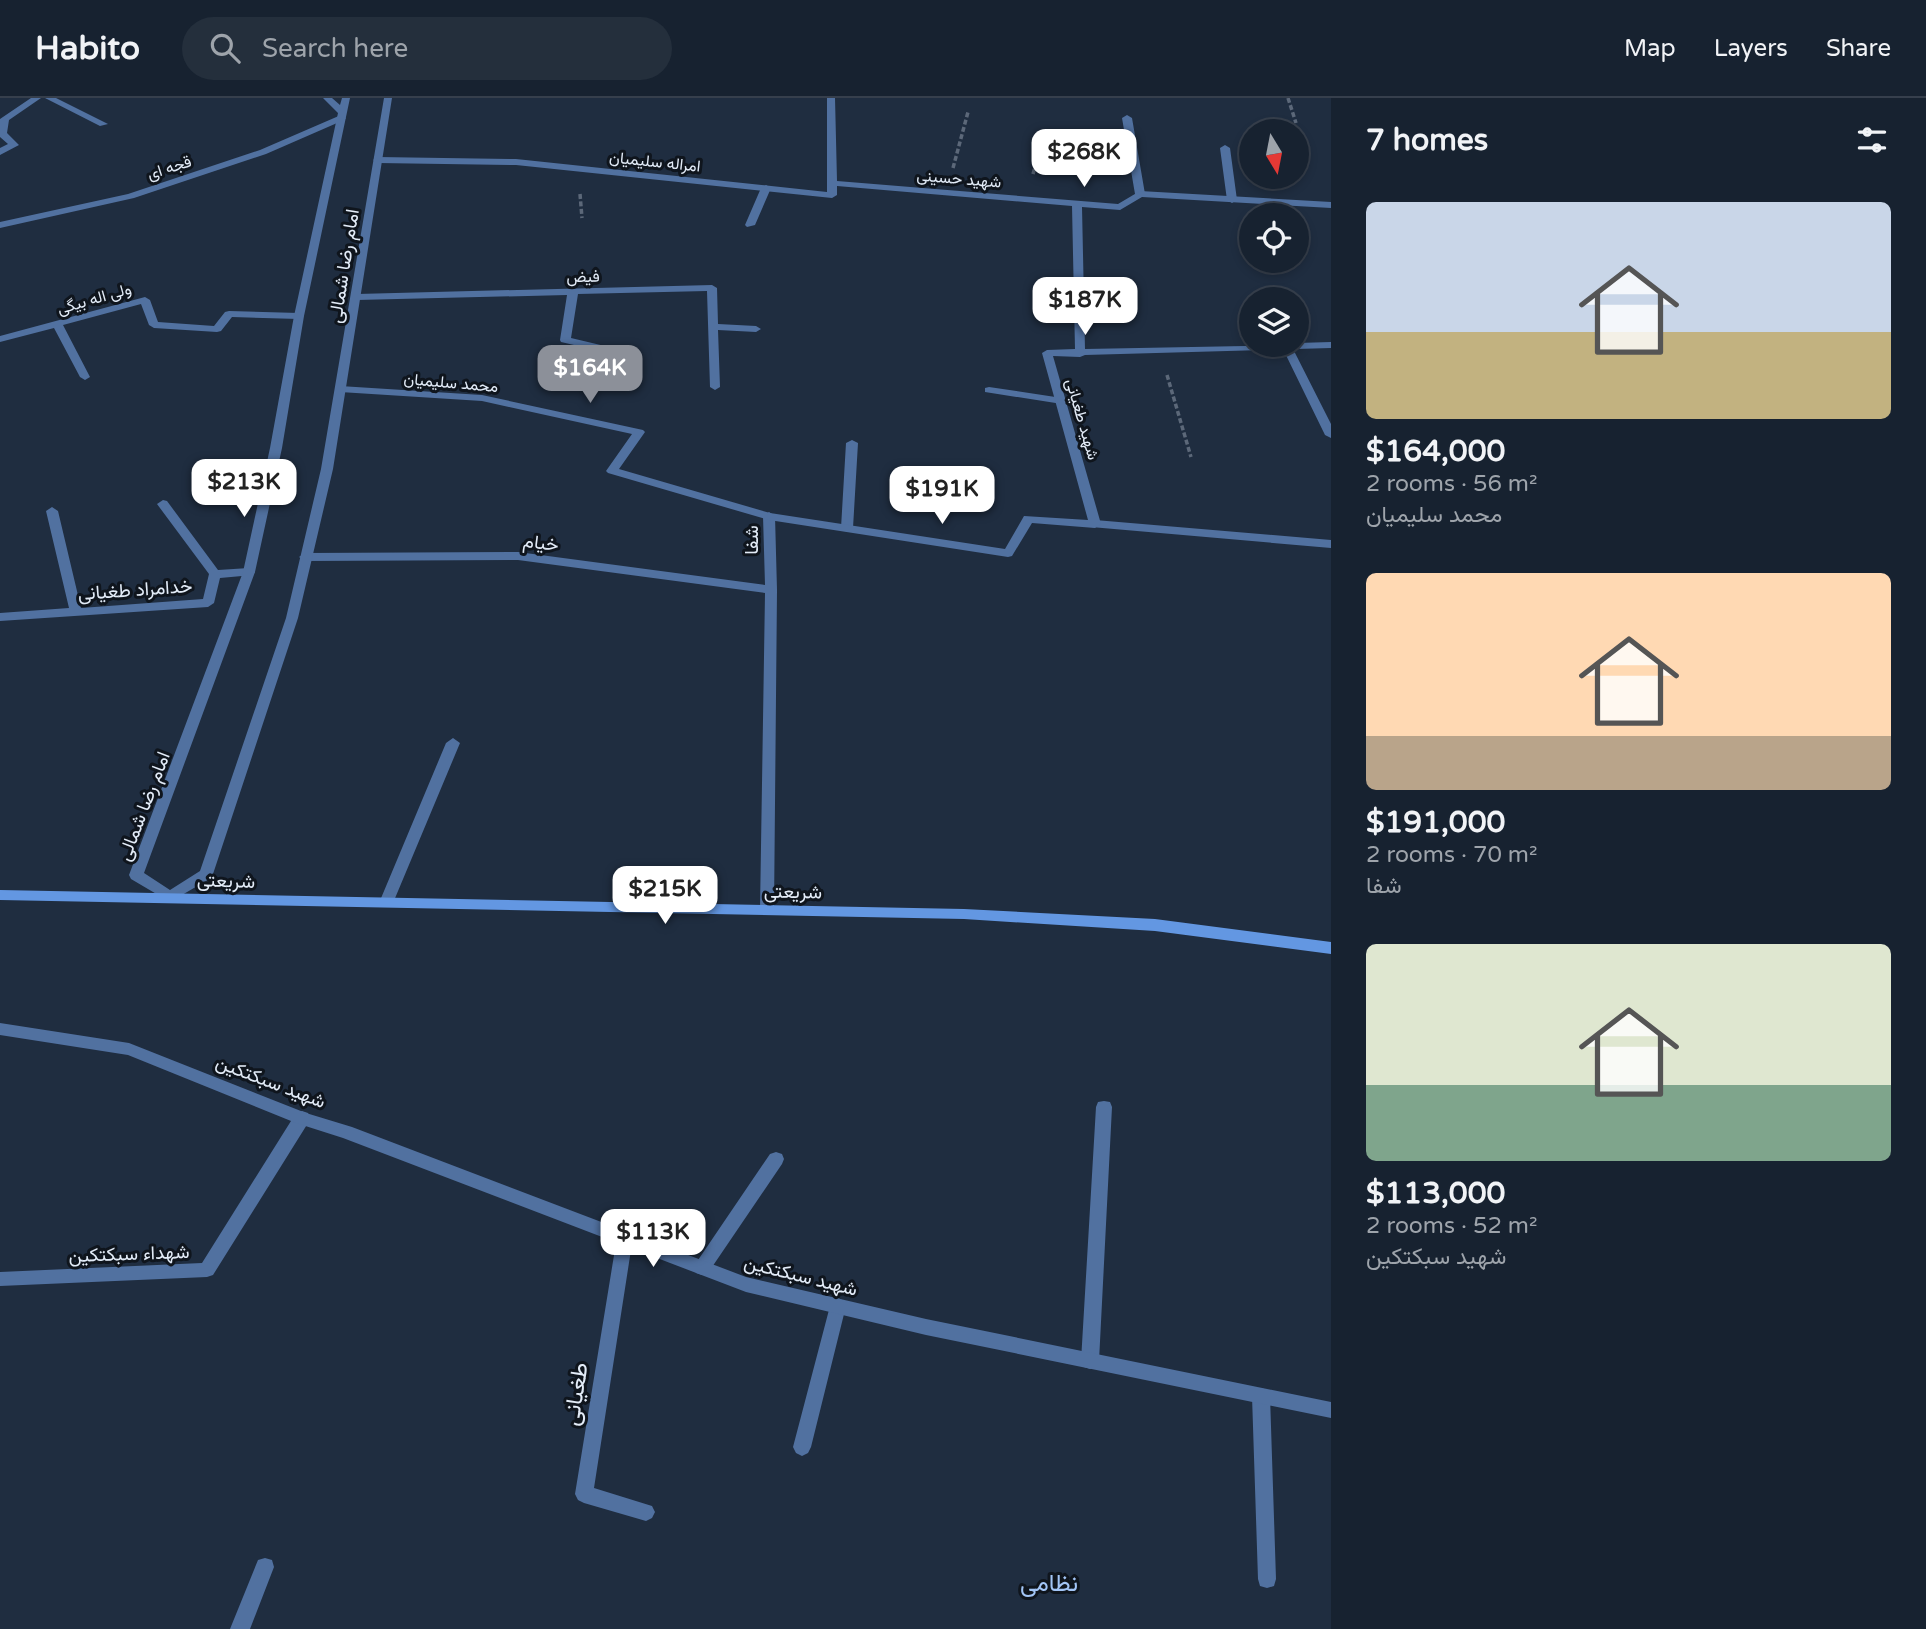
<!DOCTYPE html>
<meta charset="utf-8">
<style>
:root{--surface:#172230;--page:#242f3c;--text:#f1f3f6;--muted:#9ea4ab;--line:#363f4c;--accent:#8c9099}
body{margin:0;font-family:"Varela Round",Vazirmatn,sans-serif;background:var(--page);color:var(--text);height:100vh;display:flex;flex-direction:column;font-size:26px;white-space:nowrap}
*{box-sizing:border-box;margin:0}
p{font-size:23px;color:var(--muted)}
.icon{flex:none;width:38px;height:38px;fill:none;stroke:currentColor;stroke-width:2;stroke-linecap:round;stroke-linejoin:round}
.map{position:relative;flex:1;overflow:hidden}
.drawer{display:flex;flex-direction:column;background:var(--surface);width:595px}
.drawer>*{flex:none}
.needle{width:46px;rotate:170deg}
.fabs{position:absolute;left:1239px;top:21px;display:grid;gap:14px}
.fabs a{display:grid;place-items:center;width:70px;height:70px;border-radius:50%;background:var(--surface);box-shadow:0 4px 10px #0003,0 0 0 2px var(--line);font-size:35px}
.price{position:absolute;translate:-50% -60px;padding:0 16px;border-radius:14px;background:#fff;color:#222;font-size:23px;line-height:46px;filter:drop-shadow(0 2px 4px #0008)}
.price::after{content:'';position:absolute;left:50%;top:42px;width:21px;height:16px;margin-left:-10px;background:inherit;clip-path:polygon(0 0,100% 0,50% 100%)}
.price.on{background:var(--accent);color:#fff}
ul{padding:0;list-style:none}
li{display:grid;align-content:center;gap:14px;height:371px;padding:0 35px}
li span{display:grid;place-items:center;height:217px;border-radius:10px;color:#555}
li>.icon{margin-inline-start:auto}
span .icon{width:126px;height:126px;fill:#fffc;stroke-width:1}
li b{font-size:30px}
h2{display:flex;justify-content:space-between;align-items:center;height:84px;padding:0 35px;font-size:30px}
header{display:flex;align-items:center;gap:42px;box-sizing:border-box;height:98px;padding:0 35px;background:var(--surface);border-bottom:2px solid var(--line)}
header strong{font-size:33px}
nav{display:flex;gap:38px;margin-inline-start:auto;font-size:24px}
.search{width:490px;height:63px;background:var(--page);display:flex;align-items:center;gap:18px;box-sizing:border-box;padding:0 24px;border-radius:38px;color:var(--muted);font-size:26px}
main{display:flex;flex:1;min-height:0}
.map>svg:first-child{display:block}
</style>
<header>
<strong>Habito</strong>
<div class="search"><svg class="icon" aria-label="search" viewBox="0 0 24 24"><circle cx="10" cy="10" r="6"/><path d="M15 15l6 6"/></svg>Search here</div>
<nav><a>Map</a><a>Layers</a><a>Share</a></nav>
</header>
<main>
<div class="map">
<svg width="1331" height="1531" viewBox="0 0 1331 1531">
<rect width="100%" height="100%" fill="#1f2d40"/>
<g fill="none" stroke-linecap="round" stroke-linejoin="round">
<path stroke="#5c6879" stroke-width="3.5" stroke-dasharray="5 2.5" stroke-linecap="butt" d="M1288,0L1296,25
M953,70L968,14
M1033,76L1045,33
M580,96L582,120
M1167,277L1191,359"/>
<path fill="#5171a0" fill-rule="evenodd" d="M31,0H41L9,22L7,35L19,47L0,57V50L8,46L0,39V21Z
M45,0H56L108,26L100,28Z
M1127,17L1132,20L1145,96L1140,99L1135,96L1122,20Z
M1225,47L1230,50L1237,102L1232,105L1227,102L1220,50Z
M766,87L771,90L755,127L747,129L745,127L761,90Z
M712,187L717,190L718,226L756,228L761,231L756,234L718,232L720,289L715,292L710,289L707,193L578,196L571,240L630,254L631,256L626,259L561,244L560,242L567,197L357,202L352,199L357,196Z
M145,199L150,202L158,224L214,228L225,214L229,213L299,215L304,218L299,221L232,219L221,233L217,234L154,230L149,227L141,206L63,227L90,279L85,282L80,279L54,230L0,244V238Z
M1283,247H1291L1292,249L1331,326V340L1325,337L1282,249Z
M989,289L1062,300L1067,303L1062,306L985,294V290Z
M852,342L858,345L853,430L847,434L841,430L846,345Z
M163,402L167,403L218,472L249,470L255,474L253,477L220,480L214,505L208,509L0,523V515L69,510L46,413L52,409L58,413L81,510L203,501L209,476L157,406Z
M769,414L775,418L777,492L774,812L772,816H762L760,812L765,495L518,462L305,463L299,459L305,455L518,454L765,487L763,418Z
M1095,422L1331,442V450L1091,429V423Z
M453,640L460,645L393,805L391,809H381L379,805L446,645Z
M1104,1003L1110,1004L1112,1009L1099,1263L1096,1269L1090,1271L1084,1269L1081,1263L1096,1009L1098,1004Z
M302,1013L308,1015L310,1020L308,1025L213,1177L207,1179L0,1188V1174L202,1165L296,1015Z
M776,1054L782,1056L784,1061L782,1066L708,1175L702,1177L696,1175L694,1170L696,1165L770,1056Z
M625,1132L631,1134L633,1139L594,1390L652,1408L655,1414L652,1420L646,1423L584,1405L578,1402L575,1396L617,1139L619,1134Z
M838,1200L844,1203L846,1208L811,1349L808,1355L802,1358L796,1355L793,1349L830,1208L832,1203Z
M1261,1290L1267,1292L1270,1298L1276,1481L1274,1488L1267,1490L1260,1488L1258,1481L1252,1298L1255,1292Z
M265,1460L272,1462L274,1469L250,1531H230L258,1462Z"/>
<path fill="#5171a0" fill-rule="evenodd" d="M827,0H835L837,83L1118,106L1140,93L1331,104V110L1142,99L1120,112L1082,109L1085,251L1297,247V245L1331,244V250L1085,257L1080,259L1053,258L1101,426L1095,430L1032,425L1012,458L1008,459L769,422L608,375L606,373L632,336L482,303L340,294L335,291L340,288L482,297L643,332L645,334L619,371L770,415L1005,451L1024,418L1088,422L1042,255L1047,252L1075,251L1072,108L837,88V97L832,100L516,67L378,65L373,62L378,59L516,61L827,94Z
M341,17L346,20L344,22L266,56L134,100L0,130V124L128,96L260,52Z
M0,925L129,945L306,1015L352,1029L746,1179L926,1221L1331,1304V1320L926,1237L746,1194L343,1040L296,1025L128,957L0,937Z"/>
<path fill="#5171a0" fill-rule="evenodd" d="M323,0H332L340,7L342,0H350L304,218L282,350L255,474L144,775L170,792L200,773L286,520L321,371L384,0H392L333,371L298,520L213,776L211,780L170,804L131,781L129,777L243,474L270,350L294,218L338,15Z"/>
<path fill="#6397e2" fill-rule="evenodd" d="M0,792L964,811L1155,821L1331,844V856L1155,833L964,821L0,802Z"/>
</g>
<g text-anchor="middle" stroke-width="6" stroke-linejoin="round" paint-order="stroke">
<g font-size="16" fill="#e3ecf8" stroke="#0f151d">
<text transform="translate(655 63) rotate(6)" y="6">امراله سلیمیان</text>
<text transform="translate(169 69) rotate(-18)" y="6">قجه ای</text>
<text transform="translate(959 80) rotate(5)" y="6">شهید حسینی</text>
<text transform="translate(583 178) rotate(-1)" y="6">فیض</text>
<text transform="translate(94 200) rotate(-16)" y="6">ولی اله بیگی</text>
<text transform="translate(451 284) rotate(5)" y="6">محمد سلیمیان</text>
<text transform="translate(1083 321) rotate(74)" y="6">شهید طغیانی</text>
</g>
<g font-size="19" fill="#e3ecf8" stroke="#0f151d">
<text transform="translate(343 168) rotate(-81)" y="7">امام رضا شمالی</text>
<text transform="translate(751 442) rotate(-90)" y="7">شفا</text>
<text transform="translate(541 444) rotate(7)" y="7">خیام</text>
<text transform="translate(135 491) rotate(-4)" y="7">خدامراد طغیانی</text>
<text transform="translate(143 708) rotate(-69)" y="7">امام رضا شمالی</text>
<text transform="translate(226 782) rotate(2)" y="7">شریعتی</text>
<text transform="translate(793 793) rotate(1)" y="7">شریعتی</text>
<text transform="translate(271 983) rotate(21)" y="7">شهید سبکتکین</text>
<text transform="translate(129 1155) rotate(-2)" y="7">شهداء سبکتکین</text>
<text transform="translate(801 1177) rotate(14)" y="7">شهید سبکتکین</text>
</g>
<g font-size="23" fill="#e3ecf8" stroke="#0f151d">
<text transform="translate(575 1296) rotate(-81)" y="8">طغیانی</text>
</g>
<g font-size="24" fill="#a2c5f6" stroke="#0f151d">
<text x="1049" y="1493">نظامی</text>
</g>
</g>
</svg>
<div class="fabs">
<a><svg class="needle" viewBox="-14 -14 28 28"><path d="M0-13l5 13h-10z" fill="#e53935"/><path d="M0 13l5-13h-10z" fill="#9ea4ab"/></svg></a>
<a><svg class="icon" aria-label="locate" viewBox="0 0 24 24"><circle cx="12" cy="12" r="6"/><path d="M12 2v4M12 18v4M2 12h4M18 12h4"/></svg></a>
<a><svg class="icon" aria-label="layers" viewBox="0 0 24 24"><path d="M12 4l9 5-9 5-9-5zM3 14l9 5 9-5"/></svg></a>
</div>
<b class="price" style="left:1084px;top:91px">$268K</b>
<b class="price" style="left:1085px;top:239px">$187K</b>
<b class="price on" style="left:590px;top:307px">$164K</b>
<b class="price" style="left:244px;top:421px">$213K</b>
<b class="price" style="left:942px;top:428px">$191K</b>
<b class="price" style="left:665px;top:828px">$215K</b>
<b class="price" style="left:653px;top:1171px">$113K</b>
</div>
<section class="drawer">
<h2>7 homes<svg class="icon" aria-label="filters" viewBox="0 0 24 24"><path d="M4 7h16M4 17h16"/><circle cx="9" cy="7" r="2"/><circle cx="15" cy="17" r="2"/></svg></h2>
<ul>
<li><span style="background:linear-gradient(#c9d6e8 60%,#c2b280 0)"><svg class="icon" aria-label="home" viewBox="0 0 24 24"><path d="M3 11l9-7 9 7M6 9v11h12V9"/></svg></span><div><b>$164,000</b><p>2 rooms · 56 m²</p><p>محمد سلیمیان</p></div></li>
<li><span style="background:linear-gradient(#ffd9b3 75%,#b9a48a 0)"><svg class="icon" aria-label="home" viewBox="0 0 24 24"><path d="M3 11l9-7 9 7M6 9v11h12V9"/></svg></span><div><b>$191,000</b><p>2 rooms · 70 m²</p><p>شفا</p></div></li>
<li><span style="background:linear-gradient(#dfe7d0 65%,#7fa58c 0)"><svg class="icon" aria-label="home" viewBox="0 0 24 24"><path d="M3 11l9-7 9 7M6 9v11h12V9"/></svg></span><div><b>$113,000</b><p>2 rooms · 52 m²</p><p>شهید سبکتکین</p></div></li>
</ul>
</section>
</main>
